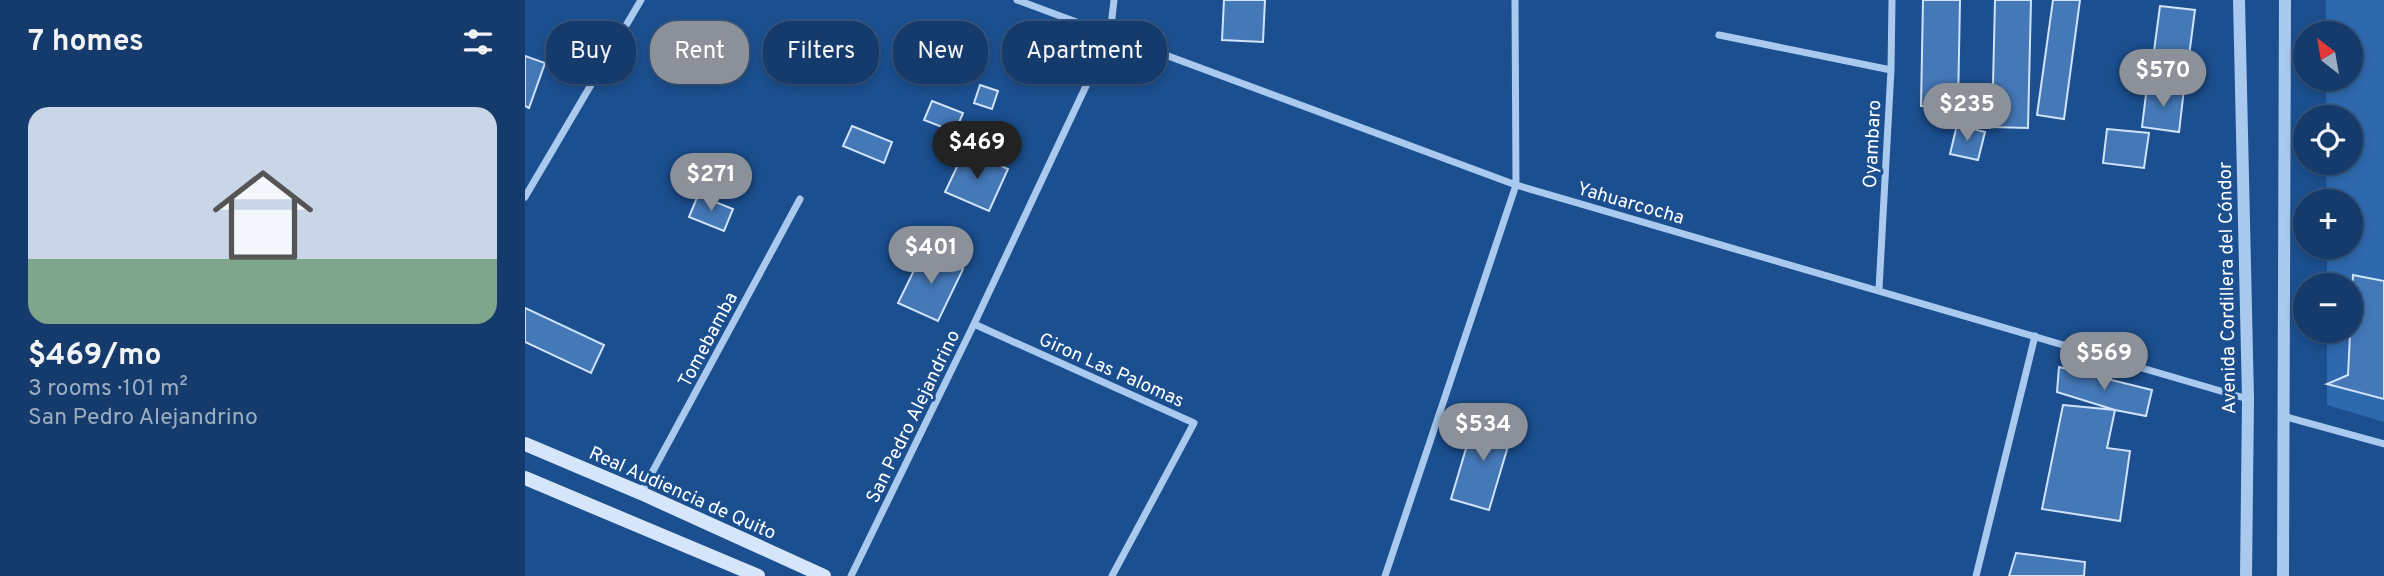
<!DOCTYPE html>
<meta charset="utf-8">
<style>
:root{--surface:#143b6b;--page:#1d4271;--text:#f1f3f6;--muted:#9dadc1;--line:#33557e;--accent:#8c9099}
body{margin:0;font-family:Overpass,sans-serif;background:var(--page);color:var(--text);height:100vh;display:flex;flex-direction:column;font-size:26px;white-space:nowrap}
*{box-sizing:border-box;margin:0}
p{font-size:23px;color:var(--muted)}
.icon{flex:none;width:38px;height:38px;fill:none;stroke:currentColor;stroke-width:2;stroke-linecap:round;stroke-linejoin:round}
.map{position:relative;flex:1;overflow:hidden}
.details{display:flex;flex-direction:column;background:var(--surface);width:525px}
.details>*{flex:none}
.hud{position:absolute;left:21px;top:21px;width:665px;height:63px;display:flex;gap:14px}
.needle{width:46px;rotate:329deg}
.controls{position:absolute;left:1768px;top:21px;display:grid;gap:14px}
.controls a{display:grid;place-items:center;width:70px;height:70px;border-radius:50%;background:var(--surface);box-shadow:0 4px 10px #0003,0 0 0 2px var(--line);font-size:35px}
.price{position:absolute;translate:-50% -60px;padding:0 16px;border-radius:24px;background:var(--accent);color:#fff;font-size:23px;line-height:46px;filter:drop-shadow(0 2px 4px #0008)}
.price::after{content:'';position:absolute;left:50%;top:42px;width:21px;height:16px;margin-left:-10px;background:inherit;clip-path:polygon(0 0,100% 0,50% 100%)}
.price.selected{background:#222;color:#fff}
ul{padding:0;list-style:none}
li{display:grid;align-content:center;gap:14px;height:371px;padding:0 28px}
li+li{border-top:2px solid var(--line)}
li span{display:grid;place-items:center;height:217px;border-radius:21px;color:#555}
li>.icon{margin-inline-start:auto}
span .icon{width:126px;height:126px;fill:#fffc;stroke-width:1}
li b{font-size:30px}
h2{display:flex;justify-content:space-between;align-items:center;height:84px;padding:0 28px;font-size:30px}
.pill{padding:0 24px;border-radius:28px;background:var(--surface);box-shadow:0 4px 10px #0003,0 0 0 2px var(--line);font-size:24px;line-height:63px}
.pill.selected{background:var(--accent);color:#fff}
main{display:flex;flex:1;min-height:0}
.map>svg:first-child{display:block}
</style>
<main>
<section class="details">
<h2>7 homes<svg class="icon" aria-label="filters" viewBox="0 0 24 24"><path d="M4 7h16M4 17h16"/><circle cx="9" cy="7" r="2"/><circle cx="15" cy="17" r="2"/></svg></h2>
<ul>
<li><span style="background:linear-gradient(#c9d6e8 70%,#7fa58c 0)"><svg class="icon" aria-label="home" viewBox="0 0 24 24"><path d="M3 11l9-7 9 7M6 9v11h12V9"/></svg></span><div><b>$469/mo</b><p>3 rooms · 101 m²</p><p>San Pedro Alejandrino</p></div></li>
</ul>
</section>
<div class="map">
<svg width="1859" height="576" viewBox="0 0 1859 576">
<rect width="100%" height="100%" fill="#1b4f8f"/>
<path fill="#2e69ad" d="M1801,0H1859V422L1802,405V331H1825V285H1802V247H1825V201H1802L1801,163H1825V117H1801V79H1825V33H1801Z"/>
<path fill="#4478b7" stroke="#cfe3fa" stroke-width="2" d="M699,0H740L738,42L697,40Z
M1398,0H1435L1433,106H1396Z
M1470,0H1506L1503,128L1467,127Z
M1528,0H1555L1539,119L1512,115Z
M1635,6L1670,10L1664,56L1629,51Z
M0,56L20,63L4,108L0,106Z
M455,85L473,91L467,109L449,103Z
M1622,86L1659,89L1654,132L1617,127Z
M407,101L438,113L430,132L399,120Z
M1432,125L1460,132L1453,160L1425,154Z
M327,126L367,142L359,163L318,146Z
M1582,129L1624,133L1619,168L1578,163Z
M440,150L483,169L464,211L420,192Z
M173,195L208,209L199,231L164,217Z
M399,250L438,269L413,321L373,303Z
M1828,275L1859,281V399L1802,384L1823,375Z
M0,308L79,345L66,373L0,342Z
M1534,367L1627,390L1621,416L1590,410L1532,392Z
M1538,405L1590,410L1582,448L1605,451L1595,521L1517,509Z
M951,415L989,426L964,510L926,499Z
M1491,553L1560,562L1559,576H1484Z"/>
<g fill="none" stroke-linecap="round" stroke-linejoin="round">
<path stroke="#a9c9ee" stroke-width="7" d="M492,0L991,185L1723,399
M1194,35L1366,70
M0,197L116,0
M1354,289L1366,70L1367,0
M449,324L669,423L587,576
M1758,416L1859,444
M116,493L275,199
M326,576L449,324L585,35L589,0
M860,576L991,185L990,0
M1451,576L1510,336"/>
<path stroke="#a9c9ee" stroke-width="12" d="M1714,0L1723,399L1721,576
M1758,576L1760,0"/>
<path stroke="#d6e6fa" stroke-width="14" d="M0,444L116,493L299,576
M0,478L233,576"/>
</g>
<g text-anchor="middle" stroke-width="6" stroke-linejoin="round" paint-order="stroke">
<g font-size="19" fill="#fff" stroke="#1b4f8f">
<text transform="translate(1346 144) rotate(-87)" y="7">Oyambaro</text>
<text transform="translate(1106 202) rotate(16)" y="7">Yahuarcocha</text>
<text transform="translate(1701 288) rotate(-91)" y="7">Avenida Cordillera del Cóndor</text>
<text transform="translate(182 339) rotate(-62)" y="7">Tomebamba</text>
<text transform="translate(587 369) rotate(24)" y="7">Giron Las Palomas</text>
<text transform="translate(387 416) rotate(-64)" y="7">San Pedro Alejandrino</text>
<text transform="translate(158 492) rotate(24)" y="7">Real Audiencia de Quito</text>
</g>
</g>
</svg>
<div class="controls">
<a><svg class="needle" viewBox="-14 -14 28 28"><path d="M0-13l5 13h-10z" fill="#e53935"/><path d="M0 13l5-13h-10z" fill="#9dadc1"/></svg></a>
<a><svg class="icon" aria-label="locate" viewBox="0 0 24 24"><circle cx="12" cy="12" r="6"/><path d="M12 2v4M12 18v4M2 12h4M18 12h4"/></svg></a>
<a>+</a>
<a>−</a>
</div>
<b class="price" style="left:1638px;top:109px">$570</b>
<b class="price" style="left:1442px;top:143px">$235</b>
<b class="price selected" style="left:452px;top:181px">$469</b>
<b class="price" style="left:186px;top:213px">$271</b>
<b class="price" style="left:406px;top:286px">$401</b>
<b class="price" style="left:1579px;top:392px">$569</b>
<b class="price" style="left:958px;top:463px">$534</b>
<div class="hud">
<a class="pill">Buy</a>
<a class="pill selected">Rent</a>
<a class="pill">Filters</a>
<a class="pill">New</a>
<a class="pill">Apartment</a>
</div>
</div>
</main>
